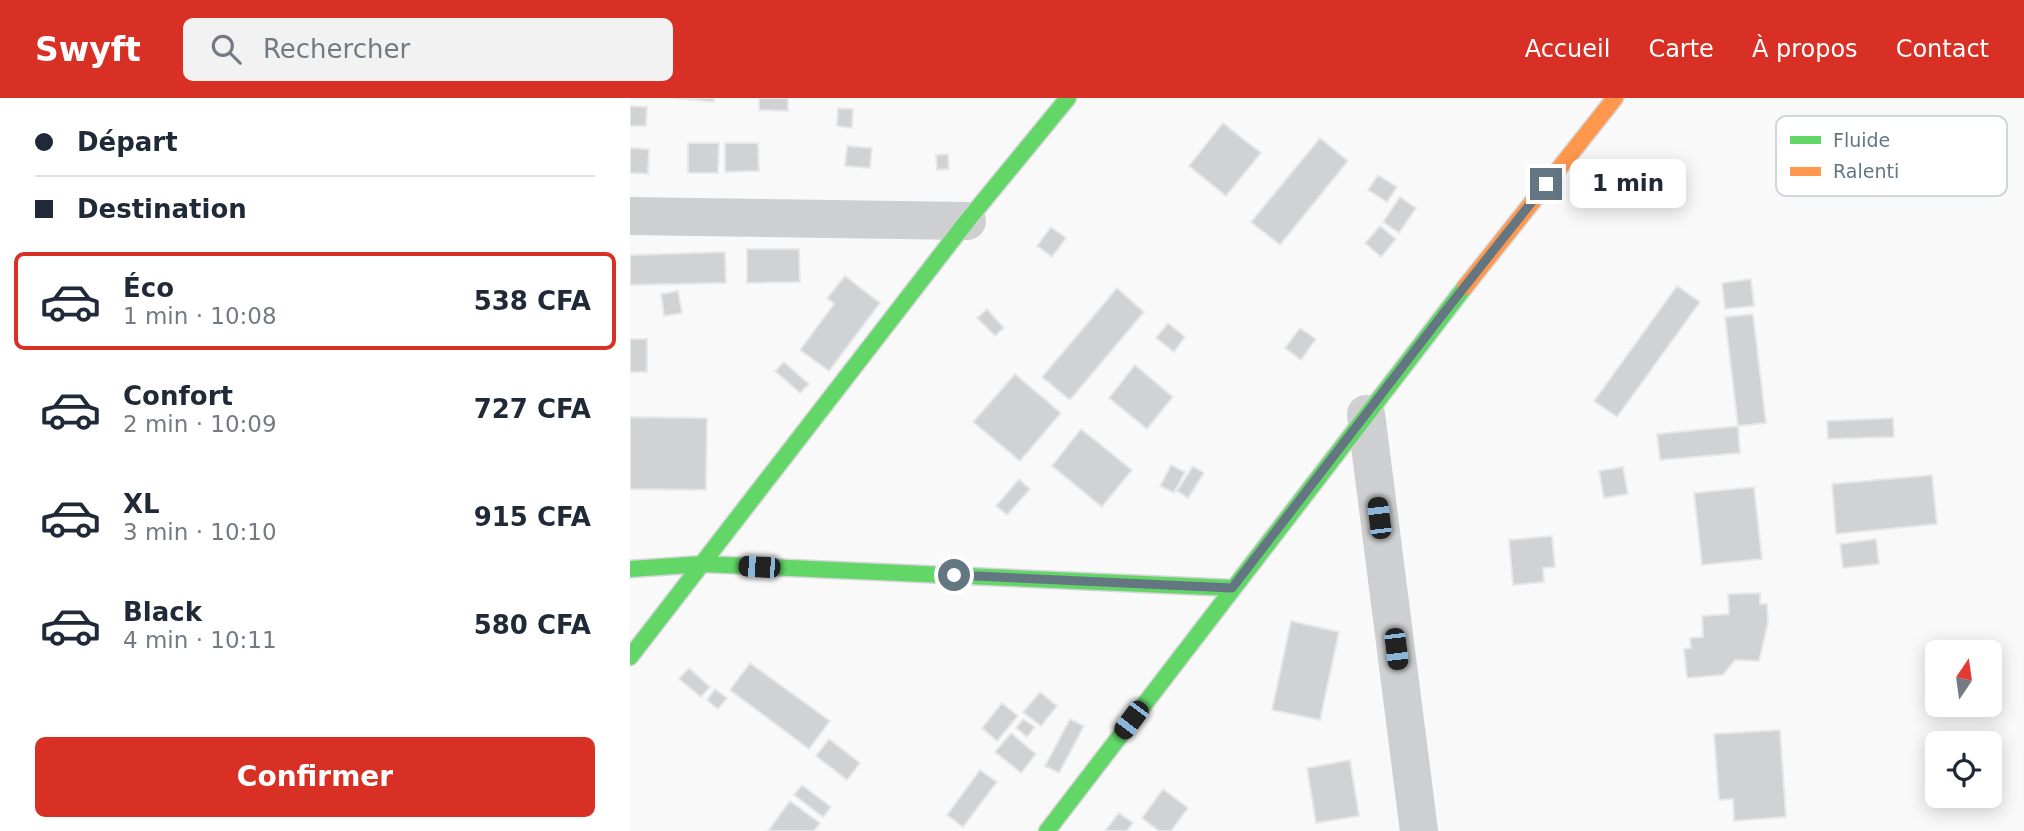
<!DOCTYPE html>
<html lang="fr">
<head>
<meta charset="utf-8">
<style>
	:root { --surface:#fff; --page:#f2f2f3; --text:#1f2937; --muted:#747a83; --line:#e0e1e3; --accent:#d93025 }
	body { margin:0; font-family:"DejaVu Sans",sans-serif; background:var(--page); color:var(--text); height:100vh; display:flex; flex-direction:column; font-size:26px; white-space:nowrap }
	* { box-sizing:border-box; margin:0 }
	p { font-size:23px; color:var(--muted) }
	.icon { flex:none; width:38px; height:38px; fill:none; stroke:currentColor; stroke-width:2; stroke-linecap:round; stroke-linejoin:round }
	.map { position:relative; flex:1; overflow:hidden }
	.side { display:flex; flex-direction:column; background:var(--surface); width:630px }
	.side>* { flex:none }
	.hud { display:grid; align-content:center; height:154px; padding:0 35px; background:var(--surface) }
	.needle { width:46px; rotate:13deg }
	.tools { position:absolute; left:1295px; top:542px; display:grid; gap:14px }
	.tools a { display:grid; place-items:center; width:77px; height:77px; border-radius:10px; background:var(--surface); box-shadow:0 4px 18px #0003; font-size:35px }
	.end { position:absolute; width:32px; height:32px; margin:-16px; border:9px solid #657683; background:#fff; box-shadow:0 0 0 4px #fff }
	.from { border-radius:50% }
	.bubble { position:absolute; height:49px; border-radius:10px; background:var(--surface); box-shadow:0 4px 18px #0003; font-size:23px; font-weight:700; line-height:49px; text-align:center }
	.car { position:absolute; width:21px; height:42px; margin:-21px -10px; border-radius:9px; box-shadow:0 0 5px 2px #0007; background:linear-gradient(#222 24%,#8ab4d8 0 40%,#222 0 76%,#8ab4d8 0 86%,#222 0) }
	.hud b { display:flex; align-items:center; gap:24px; height:66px; font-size:26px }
	.hud b+b { border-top:2px solid var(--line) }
	.hud i { width:18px; height:18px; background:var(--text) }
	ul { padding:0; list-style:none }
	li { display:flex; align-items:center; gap:21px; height:98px; margin:0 14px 10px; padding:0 21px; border:4px solid transparent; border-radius:10px }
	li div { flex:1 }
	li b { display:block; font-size:26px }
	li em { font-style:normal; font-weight:700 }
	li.current { border-color:var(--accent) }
	li>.icon { width:63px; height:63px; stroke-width:1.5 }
	.cta { display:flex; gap:14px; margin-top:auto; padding:14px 35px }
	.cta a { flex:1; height:80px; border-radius:10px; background:var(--accent); color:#fff; font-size:28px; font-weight:700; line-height:80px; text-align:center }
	header { display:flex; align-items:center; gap:42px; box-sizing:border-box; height:98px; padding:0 35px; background:var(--accent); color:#fff }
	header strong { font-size:33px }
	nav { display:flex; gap:38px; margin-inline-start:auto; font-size:24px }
	.search { width:490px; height:63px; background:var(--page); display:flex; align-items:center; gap:18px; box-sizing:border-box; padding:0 24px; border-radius:10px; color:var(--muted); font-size:26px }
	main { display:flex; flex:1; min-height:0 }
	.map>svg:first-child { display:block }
	.building { fill:#d0d2d3; stroke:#e8e8e8; stroke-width:2 }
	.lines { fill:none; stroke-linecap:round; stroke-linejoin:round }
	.fast-casing { stroke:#d5d6d7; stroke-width:19 }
	.slow-casing { stroke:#d5d6d7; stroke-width:19 }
	.street { stroke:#cecfd0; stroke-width:38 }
	.fast { stroke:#63d668; stroke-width:16 }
	.slow { stroke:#ff974d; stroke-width:16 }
	.route { stroke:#657683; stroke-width:9 }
	.key { fill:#fff; stroke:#d1d6da; stroke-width:2 }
	.key-label { font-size:19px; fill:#657683 }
</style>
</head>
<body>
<header>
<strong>Swyft</strong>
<div class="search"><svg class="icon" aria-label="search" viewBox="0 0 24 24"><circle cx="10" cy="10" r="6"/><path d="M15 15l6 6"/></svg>Rechercher</div>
<nav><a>Accueil</a><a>Carte</a><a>À propos</a><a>Contact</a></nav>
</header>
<main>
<section class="side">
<div class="hud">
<b><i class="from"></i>Départ</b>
<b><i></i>Destination</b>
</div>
<ul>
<li class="current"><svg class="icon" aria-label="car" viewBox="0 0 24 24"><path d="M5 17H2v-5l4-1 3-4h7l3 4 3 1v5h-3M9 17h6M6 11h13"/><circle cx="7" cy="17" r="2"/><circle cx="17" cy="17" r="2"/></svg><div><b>Éco</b><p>1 min · 10:08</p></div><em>538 CFA</em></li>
<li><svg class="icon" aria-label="car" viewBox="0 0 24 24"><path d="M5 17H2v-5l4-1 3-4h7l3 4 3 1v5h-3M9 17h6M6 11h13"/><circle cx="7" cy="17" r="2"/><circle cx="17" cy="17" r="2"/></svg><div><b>Confort</b><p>2 min · 10:09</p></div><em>727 CFA</em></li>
<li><svg class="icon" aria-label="car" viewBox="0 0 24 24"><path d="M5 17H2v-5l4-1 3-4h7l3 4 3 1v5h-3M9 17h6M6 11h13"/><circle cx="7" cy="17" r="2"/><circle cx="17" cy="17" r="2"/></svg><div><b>XL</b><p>3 min · 10:10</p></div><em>915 CFA</em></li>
<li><svg class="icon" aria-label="car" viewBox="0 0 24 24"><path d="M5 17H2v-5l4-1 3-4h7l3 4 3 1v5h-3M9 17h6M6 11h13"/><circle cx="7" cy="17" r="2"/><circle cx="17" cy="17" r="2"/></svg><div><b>Black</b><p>4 min · 10:11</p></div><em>580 CFA</em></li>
</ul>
<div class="cta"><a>Confirmer</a></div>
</section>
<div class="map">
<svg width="1394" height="733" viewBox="0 0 1394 733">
	<rect width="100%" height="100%" fill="#f9f9f9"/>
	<path class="building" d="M43 0H84V4Z
		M129 0H158V13L129 12Z
		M0 8 17 9 16 28H0Z
		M208 10 223 11 222 30 207 28Z
		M593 25 631 55 596 98 559 68Z
		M690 40 718 63 650 147 621 124Z
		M58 45H89L88 75H58Z
		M95 45H128L129 73 95 74Z
		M217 48 242 50 240 70 215 68Z
		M0 50 19 51 18 76 0 75Z
		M318 56 319 71 307 72 306 57Z
		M748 77 767 89 757 104 738 92Z
		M770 99 786 110 769 135 753 124Z
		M750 128 766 141 751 159 735 145Z
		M421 129 436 140 422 159 407 148Z
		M117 151H169L170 184 117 185Z
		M95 154 96 185 0 187V157Z
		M215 178 250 205 199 273 170 252 204 206 197 200Z
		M1121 181 1124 208 1095 211 1092 185Z
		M1047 188 1070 204 987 319 964 303Z
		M487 190 514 214 440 302 412 279Z
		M48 193 52 215 34 218 31 196Z
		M357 211 374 230 365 238 347 220Z
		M1123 216 1136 325 1108 328 1095 219Z
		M538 225 555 239 544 254 526 240Z
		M670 230 686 241 671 262 655 250Z
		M0 241H17V274H0Z
		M154 264 179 286 170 295 145 273Z
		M505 267 543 299 517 331 479 300Z
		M385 276 431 315 390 363 343 324Z
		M0 319 77 320 76 392 0 391Z
		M1263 320 1264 339 1198 341 1197 323Z
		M1108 328 1110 355 1030 362 1027 336Z
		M451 331 502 372 472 409 422 368Z
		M541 367 555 374 544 395 530 388Z
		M563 368 574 375 558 400 547 393Z
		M993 369 998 396 974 400 969 373Z
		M1302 377 1307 426 1206 436 1202 386Z
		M389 381 400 391 377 417 366 408Z
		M1124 389 1132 461 1072 467 1064 395Z
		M922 438 925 469 913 470 914 484 883 487 879 442Z
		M1246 441 1249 466 1213 470 1210 446Z
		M1130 495V506H1137L1138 525 1129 563 1105 562 1093 577 1057 580 1054 551 1061 550 1060 540 1073 539 1072 518 1099 516 1098 496Z
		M661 523 709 534 690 622 642 612Z
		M120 565 200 623 179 651 100 592Z
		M59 570 80 589 71 599 49 581Z
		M85 591 97 600 88 611 77 602Z
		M410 594 427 608 411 628 393 614Z
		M372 605 388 618 367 643 352 630Z
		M393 621 405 629 397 639 386 630Z
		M440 621 454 628 429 675 415 668Z
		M1150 632 1156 719 1104 723 1103 701 1089 702 1084 636Z
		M381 635 406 656 391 675 365 654Z
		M199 641 230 665 217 682 186 658Z
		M720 662 729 718 686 725 677 670Z
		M350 672 367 684 333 729 317 717Z
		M172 687 201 709 193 719 164 697Z
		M533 691 558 710 541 733H529L512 720Z
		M160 703 190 725 184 733H138Z
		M489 715 503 725 497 733H475Z"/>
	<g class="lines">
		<g class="fast-casing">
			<path id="fast" d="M0 471 73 466 602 490
				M0 559 337 123 438 0
				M417 733 835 189"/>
		</g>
		<g class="slow-casing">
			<path id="slow" d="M835 189 985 0"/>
		</g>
		<path class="street" d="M0 118 337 123
			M736 316 789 733"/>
		<use href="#fast" class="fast"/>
		<use href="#slow" class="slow"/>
	</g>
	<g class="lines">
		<path class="route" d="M324 477 602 490 813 216 916 86"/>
	</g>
	<rect x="1146" y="18" width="231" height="80" rx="10" class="key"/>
	<rect x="1160" y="38" width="31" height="8" fill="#63d668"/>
	<rect x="1160" y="69" width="31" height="9" fill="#ff974d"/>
	<g class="key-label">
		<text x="1203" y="49">Fluide</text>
		<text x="1203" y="80">Ralenti</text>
	</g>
</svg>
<div class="tools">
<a><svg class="needle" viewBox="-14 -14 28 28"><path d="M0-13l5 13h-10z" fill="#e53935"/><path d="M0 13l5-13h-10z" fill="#747a83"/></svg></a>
<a><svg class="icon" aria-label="locate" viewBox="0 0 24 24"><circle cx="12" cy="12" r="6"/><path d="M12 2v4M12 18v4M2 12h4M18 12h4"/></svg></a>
</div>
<i class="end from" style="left:324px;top:477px"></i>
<i class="end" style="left:916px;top:86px"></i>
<div class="bubble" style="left:940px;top:61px;width:116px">1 min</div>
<i class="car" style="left:749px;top:420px;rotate:353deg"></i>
<i class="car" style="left:129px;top:469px;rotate:273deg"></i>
<i class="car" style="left:766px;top:551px;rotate:173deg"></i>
<i class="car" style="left:501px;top:622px;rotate:217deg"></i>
</div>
</main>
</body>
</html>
